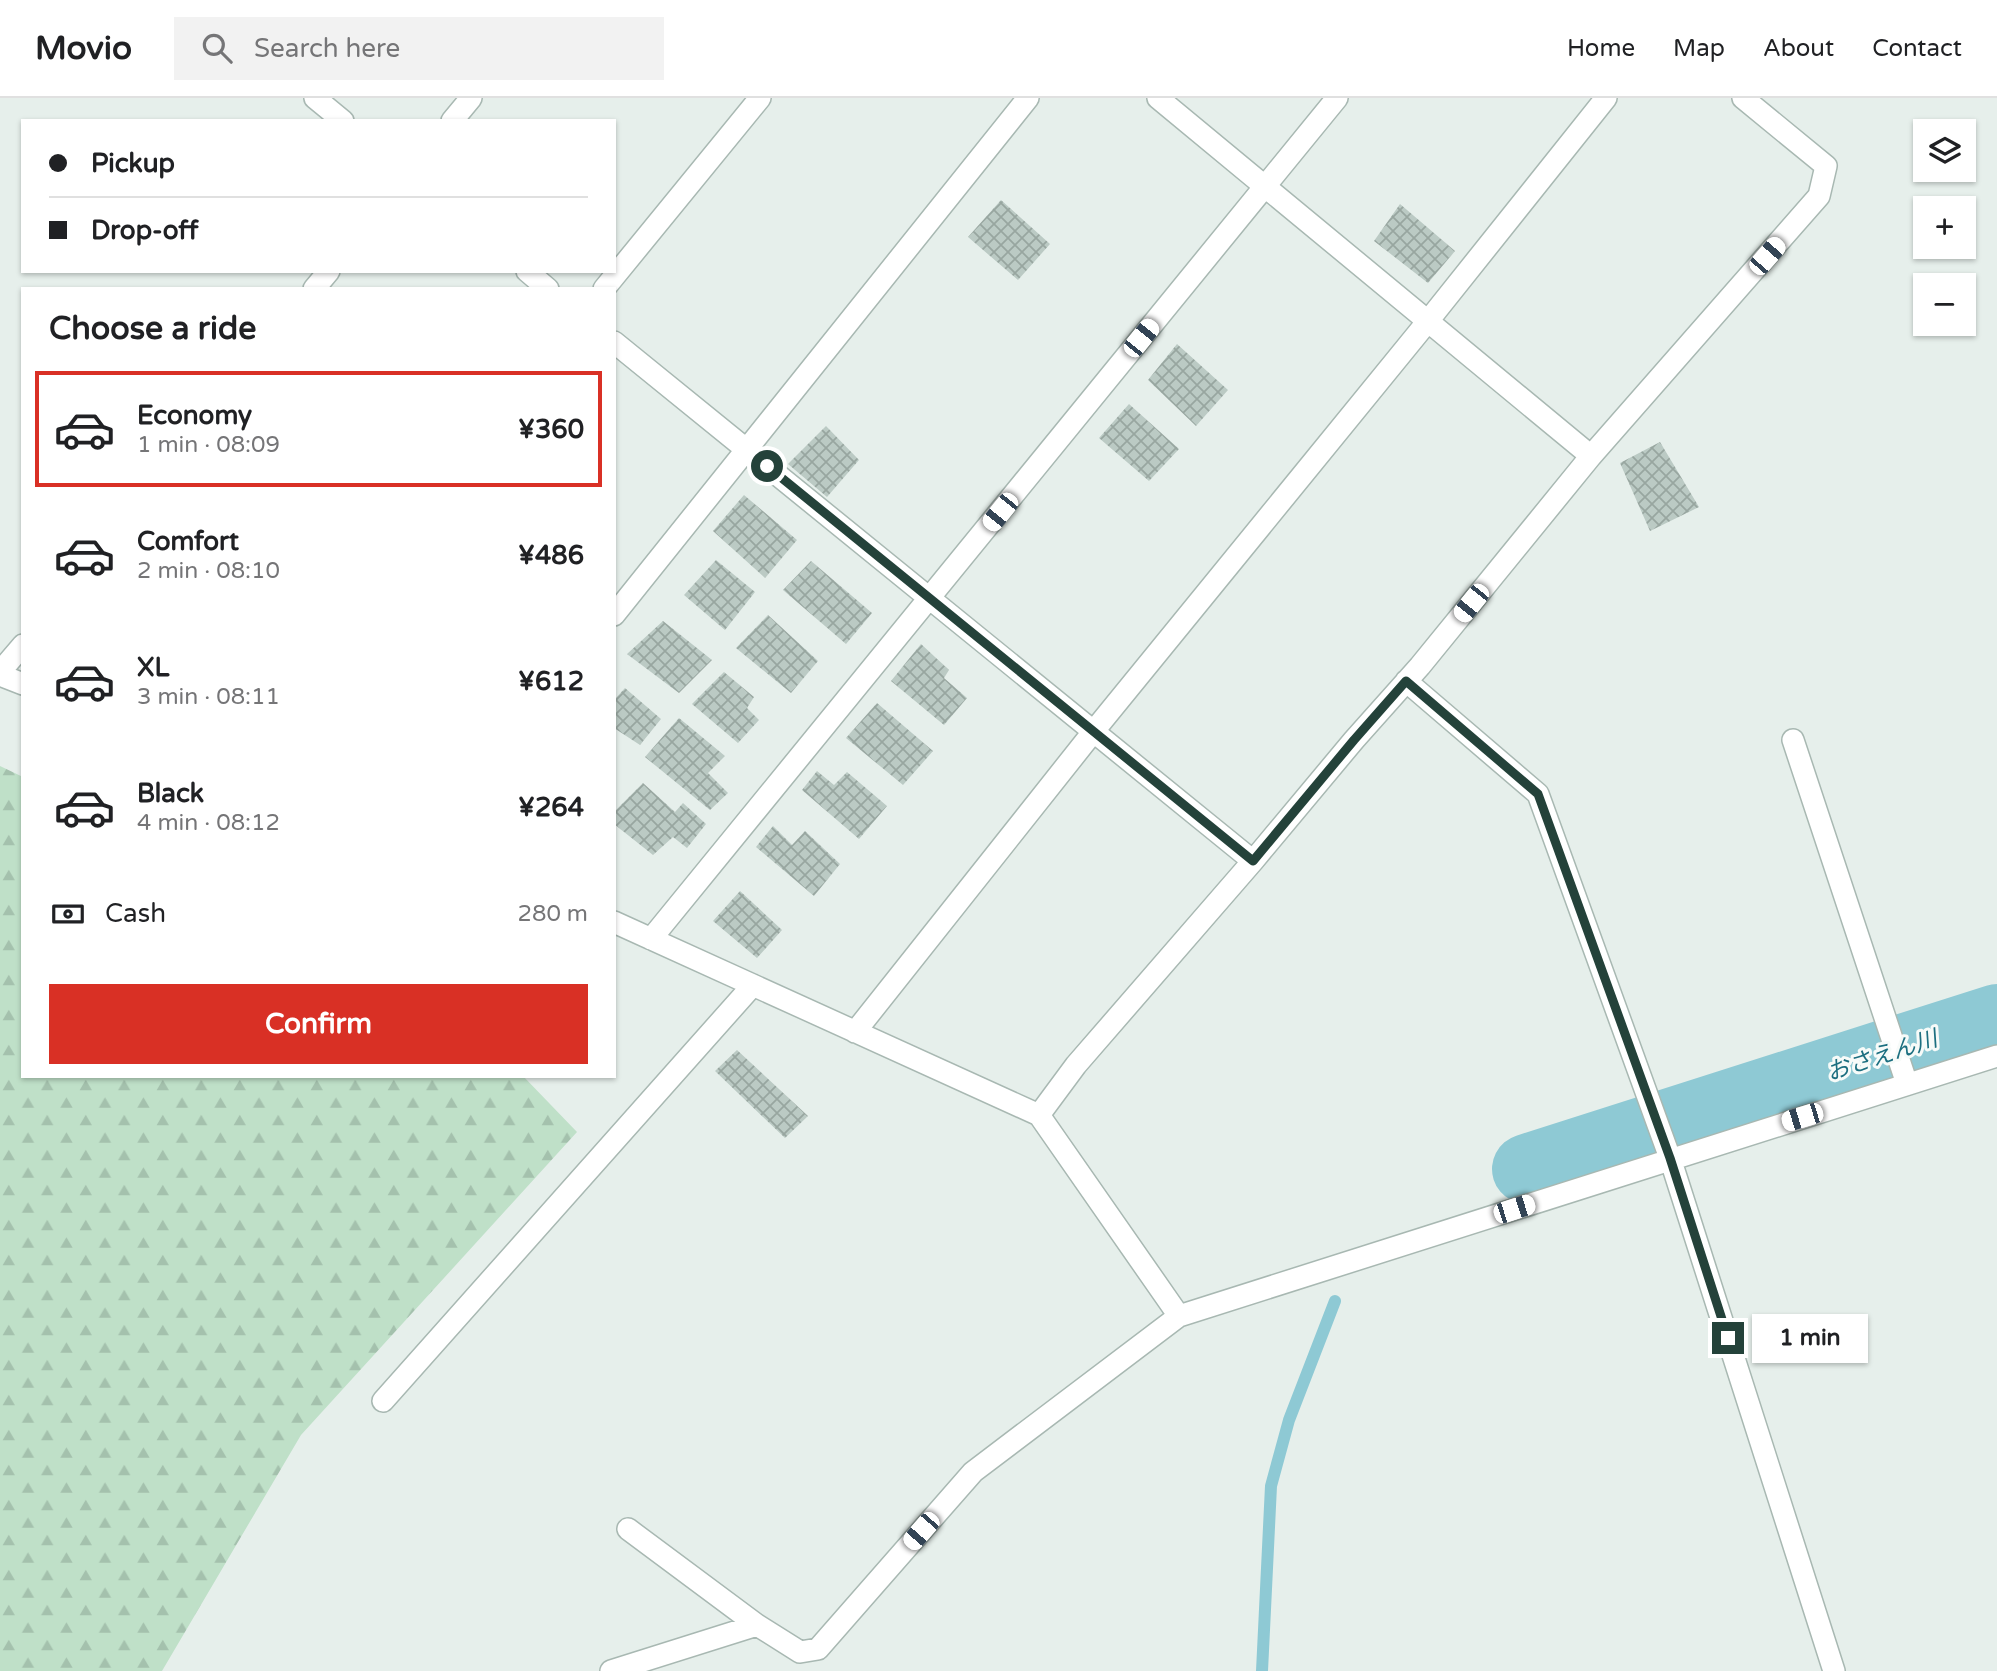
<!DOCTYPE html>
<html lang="en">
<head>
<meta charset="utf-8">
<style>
	:root { --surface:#fff; --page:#f2f2f2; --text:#202124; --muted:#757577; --line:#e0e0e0; --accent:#d93025 }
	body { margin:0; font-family:"Varela Round","Noto Sans JP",sans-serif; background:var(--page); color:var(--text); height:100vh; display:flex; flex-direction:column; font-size:26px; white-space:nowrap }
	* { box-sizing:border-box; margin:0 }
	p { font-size:23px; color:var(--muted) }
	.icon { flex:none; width:38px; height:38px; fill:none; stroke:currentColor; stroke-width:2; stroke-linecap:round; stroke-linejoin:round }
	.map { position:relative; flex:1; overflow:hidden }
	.panel { position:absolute; left:21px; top:189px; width:595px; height:791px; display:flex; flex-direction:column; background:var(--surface); border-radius:0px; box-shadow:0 2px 5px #0004 }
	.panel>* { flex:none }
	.top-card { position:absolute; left:21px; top:21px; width:595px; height:154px; border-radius:0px; box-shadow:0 2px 5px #0004; display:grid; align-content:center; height:154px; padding:0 28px; background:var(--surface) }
	.tools { position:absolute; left:1913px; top:21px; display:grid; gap:14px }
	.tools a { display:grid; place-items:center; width:63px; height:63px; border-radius:0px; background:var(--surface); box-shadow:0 2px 5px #0004; font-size:35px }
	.end { position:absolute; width:32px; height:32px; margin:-16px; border:9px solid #24423a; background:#fff; box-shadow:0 0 0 4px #fff }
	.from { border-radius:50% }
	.bubble { position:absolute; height:49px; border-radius:0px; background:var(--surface); box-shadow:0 2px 5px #0004; font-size:23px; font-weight:700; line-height:49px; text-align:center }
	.car { position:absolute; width:21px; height:42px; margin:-21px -10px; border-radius:9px; box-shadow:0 0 5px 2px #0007; background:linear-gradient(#fff 24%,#345 0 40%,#fff 0 76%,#345 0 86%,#fff 0) }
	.top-card b { display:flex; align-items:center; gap:24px; height:66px; font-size:26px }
	.top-card b+b { border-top:2px solid var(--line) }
	.top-card i { width:18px; height:18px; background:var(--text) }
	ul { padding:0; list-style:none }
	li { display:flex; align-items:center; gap:21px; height:116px; margin:0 14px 10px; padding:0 14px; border:4px solid transparent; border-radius:0px }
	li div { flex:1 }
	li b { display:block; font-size:26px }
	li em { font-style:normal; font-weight:700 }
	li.on { border-color:var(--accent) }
	li>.icon { width:63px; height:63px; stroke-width:1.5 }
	h2 { padding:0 28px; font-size:32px; line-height:84px }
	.pay { display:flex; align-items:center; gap:18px; height:77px; padding:0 28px; font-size:26px }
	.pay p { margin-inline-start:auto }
	.button { display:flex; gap:14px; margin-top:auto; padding:14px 28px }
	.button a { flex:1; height:80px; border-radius:0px; background:var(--accent); color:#fff; font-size:28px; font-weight:700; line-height:80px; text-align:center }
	header { display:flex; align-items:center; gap:42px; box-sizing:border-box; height:98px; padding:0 35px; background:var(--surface); border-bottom:2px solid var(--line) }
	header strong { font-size:33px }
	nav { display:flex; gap:38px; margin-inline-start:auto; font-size:24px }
	.search { width:490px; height:63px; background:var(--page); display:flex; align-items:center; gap:18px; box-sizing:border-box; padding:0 24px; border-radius:0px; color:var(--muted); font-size:26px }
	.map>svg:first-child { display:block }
	.forest { fill:url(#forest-firs) }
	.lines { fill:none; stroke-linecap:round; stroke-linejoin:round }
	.stream { stroke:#8ec9d4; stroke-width:12 }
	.river { stroke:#8ec9d4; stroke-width:70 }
	.building { fill:url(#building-cross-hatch) }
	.minor-casing { stroke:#a8b8b2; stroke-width:24 }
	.minor { stroke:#fff; stroke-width:21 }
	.route { stroke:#24423a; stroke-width:9 }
	.labels { text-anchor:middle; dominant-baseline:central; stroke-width:6; stroke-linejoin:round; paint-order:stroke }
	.water-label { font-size:23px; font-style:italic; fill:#1c6f80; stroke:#f7fbf9 }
</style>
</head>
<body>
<header>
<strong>Movio</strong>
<div class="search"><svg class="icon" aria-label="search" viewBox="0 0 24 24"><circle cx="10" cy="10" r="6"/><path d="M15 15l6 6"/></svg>Search here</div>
<nav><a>Home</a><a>Map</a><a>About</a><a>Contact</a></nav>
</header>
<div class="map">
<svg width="1997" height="1573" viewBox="0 0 1997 1573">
	<defs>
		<pattern id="forest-firs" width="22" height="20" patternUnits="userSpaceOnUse" patternTransform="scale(1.75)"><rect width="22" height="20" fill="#bfe0c8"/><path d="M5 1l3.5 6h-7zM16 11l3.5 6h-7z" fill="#a4c1ad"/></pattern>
		<pattern id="building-cross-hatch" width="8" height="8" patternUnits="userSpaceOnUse" patternTransform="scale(1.75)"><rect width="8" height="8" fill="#bbcac4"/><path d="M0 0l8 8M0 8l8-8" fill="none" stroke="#98a6a0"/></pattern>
	</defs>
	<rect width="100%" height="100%" fill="#e6efeb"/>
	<path class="forest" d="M0 668 23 679V978H523L577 1034 301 1337 162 1573H0Z"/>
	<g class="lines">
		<path class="stream" d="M1262 1573 1271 1388 1289 1322 1335 1203"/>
		<path class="river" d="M1527 1071 1997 921"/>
	</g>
	<path class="building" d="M1001 102 1050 146 1018 182 968 139Z
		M1400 106 1455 153 1428 185 1374 143Z
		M1177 246 1228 292 1196 328 1148 282Z
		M1129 306 1179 351 1149 383 1099 340Z
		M826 328 859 362 827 399 788 366Z
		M1660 344 1699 409 1650 433 1620 365Z
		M744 397 797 442 765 480 713 433Z
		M716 462 755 494 725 532 684 497Z
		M811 463 872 515 846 546 783 492Z
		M768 517 818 563 791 595 736 550Z
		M663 523 712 562 679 595 627 556Z
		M921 546 949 572 944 580 967 600 944 627 891 583Z
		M724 574 754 599 747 610 759 622 738 645 692 606Z
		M625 590 661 621 640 647 614 630V602Z
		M877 605 933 653 903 687 846 640Z
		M679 620 725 658 708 675 728 695 710 712 645 659Z
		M817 673 834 687 847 674 887 708 859 741 802 692Z
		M643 685 675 714 683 705 706 726 687 750 673 739 653 757 614 726V714Z
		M773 728 792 747 805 733 840 766 814 798 756 749Z
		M740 793 782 832 757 860 713 823Z
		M737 952 808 1018 785 1040 715 973Z"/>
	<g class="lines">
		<g class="minor-casing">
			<path id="minor" d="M315 0 343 23
				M1158 0 1591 358
				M452 23 471 0
				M527 173 548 191
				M314 191 329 173
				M604 191 760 0
				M614 244 1253 763
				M614 517 1028 0
				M0 574 23 547
				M0 577 23 586
				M1406 583 1538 696 1670 1060 1834 1573
				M1793 642 1907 986
				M614 824 1039 1017 1179 1218 1997 958
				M651 841 1337 0
				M855 934 1093 634 1428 223 1606 0
				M1039 1017 1076 967 1253 763 1354 642 1420 568 1591 358 1819 98 1826 68 1743 0
				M383 1303 753 887
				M628 1431 757 1527
				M611 1573 757 1527 800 1554 818 1551 973 1374 1179 1218"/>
		</g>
		<use href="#minor" class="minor"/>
	</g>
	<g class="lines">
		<path class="route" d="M767 368 1253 763 1354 642 1406 583 1538 696 1670 1060 1728 1240"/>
	</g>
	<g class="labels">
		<g class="water-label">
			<text transform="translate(1882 958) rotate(-18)">おさえん川</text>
		</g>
	</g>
</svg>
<div class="tools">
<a><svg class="icon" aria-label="layers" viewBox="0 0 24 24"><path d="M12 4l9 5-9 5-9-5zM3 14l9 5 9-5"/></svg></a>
<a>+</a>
<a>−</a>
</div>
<i class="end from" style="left:767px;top:368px"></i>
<i class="end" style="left:1728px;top:1240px"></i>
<div class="bubble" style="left:1752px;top:1216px;width:116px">1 min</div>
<i class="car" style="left:1767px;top:158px;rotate:41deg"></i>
<i class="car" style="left:1141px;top:240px;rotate:39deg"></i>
<i class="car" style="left:1000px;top:414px;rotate:219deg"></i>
<i class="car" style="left:1471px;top:505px;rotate:219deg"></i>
<i class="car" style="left:1802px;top:1019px;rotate:253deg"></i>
<i class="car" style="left:1514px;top:1111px;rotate:72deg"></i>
<i class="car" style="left:921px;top:1433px;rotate:221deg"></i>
<div class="top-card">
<b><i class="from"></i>Pickup</b>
<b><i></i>Drop-off</b>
</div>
<section class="panel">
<h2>Choose a ride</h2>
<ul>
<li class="on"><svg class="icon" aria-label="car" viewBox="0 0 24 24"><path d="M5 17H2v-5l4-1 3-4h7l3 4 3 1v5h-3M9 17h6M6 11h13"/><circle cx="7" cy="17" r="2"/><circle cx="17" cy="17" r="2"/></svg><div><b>Economy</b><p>1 min · 08:09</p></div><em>¥360</em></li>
<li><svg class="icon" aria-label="car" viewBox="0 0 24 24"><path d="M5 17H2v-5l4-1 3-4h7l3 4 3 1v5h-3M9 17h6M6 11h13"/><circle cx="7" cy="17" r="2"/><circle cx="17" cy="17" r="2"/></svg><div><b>Comfort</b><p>2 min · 08:10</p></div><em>¥486</em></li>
<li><svg class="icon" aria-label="car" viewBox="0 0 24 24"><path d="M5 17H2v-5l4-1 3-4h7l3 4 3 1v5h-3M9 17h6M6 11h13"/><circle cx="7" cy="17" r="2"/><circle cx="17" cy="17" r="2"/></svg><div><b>XL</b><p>3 min · 08:11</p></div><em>¥612</em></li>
<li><svg class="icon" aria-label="car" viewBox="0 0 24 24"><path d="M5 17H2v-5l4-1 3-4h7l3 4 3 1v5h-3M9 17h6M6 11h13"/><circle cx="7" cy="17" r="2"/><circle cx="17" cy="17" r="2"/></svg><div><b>Black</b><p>4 min · 08:12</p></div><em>¥264</em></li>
</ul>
<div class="pay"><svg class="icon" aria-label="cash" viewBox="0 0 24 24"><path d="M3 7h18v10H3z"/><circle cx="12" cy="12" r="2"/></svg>Cash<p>280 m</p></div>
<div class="button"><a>Confirm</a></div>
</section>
</div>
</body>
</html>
